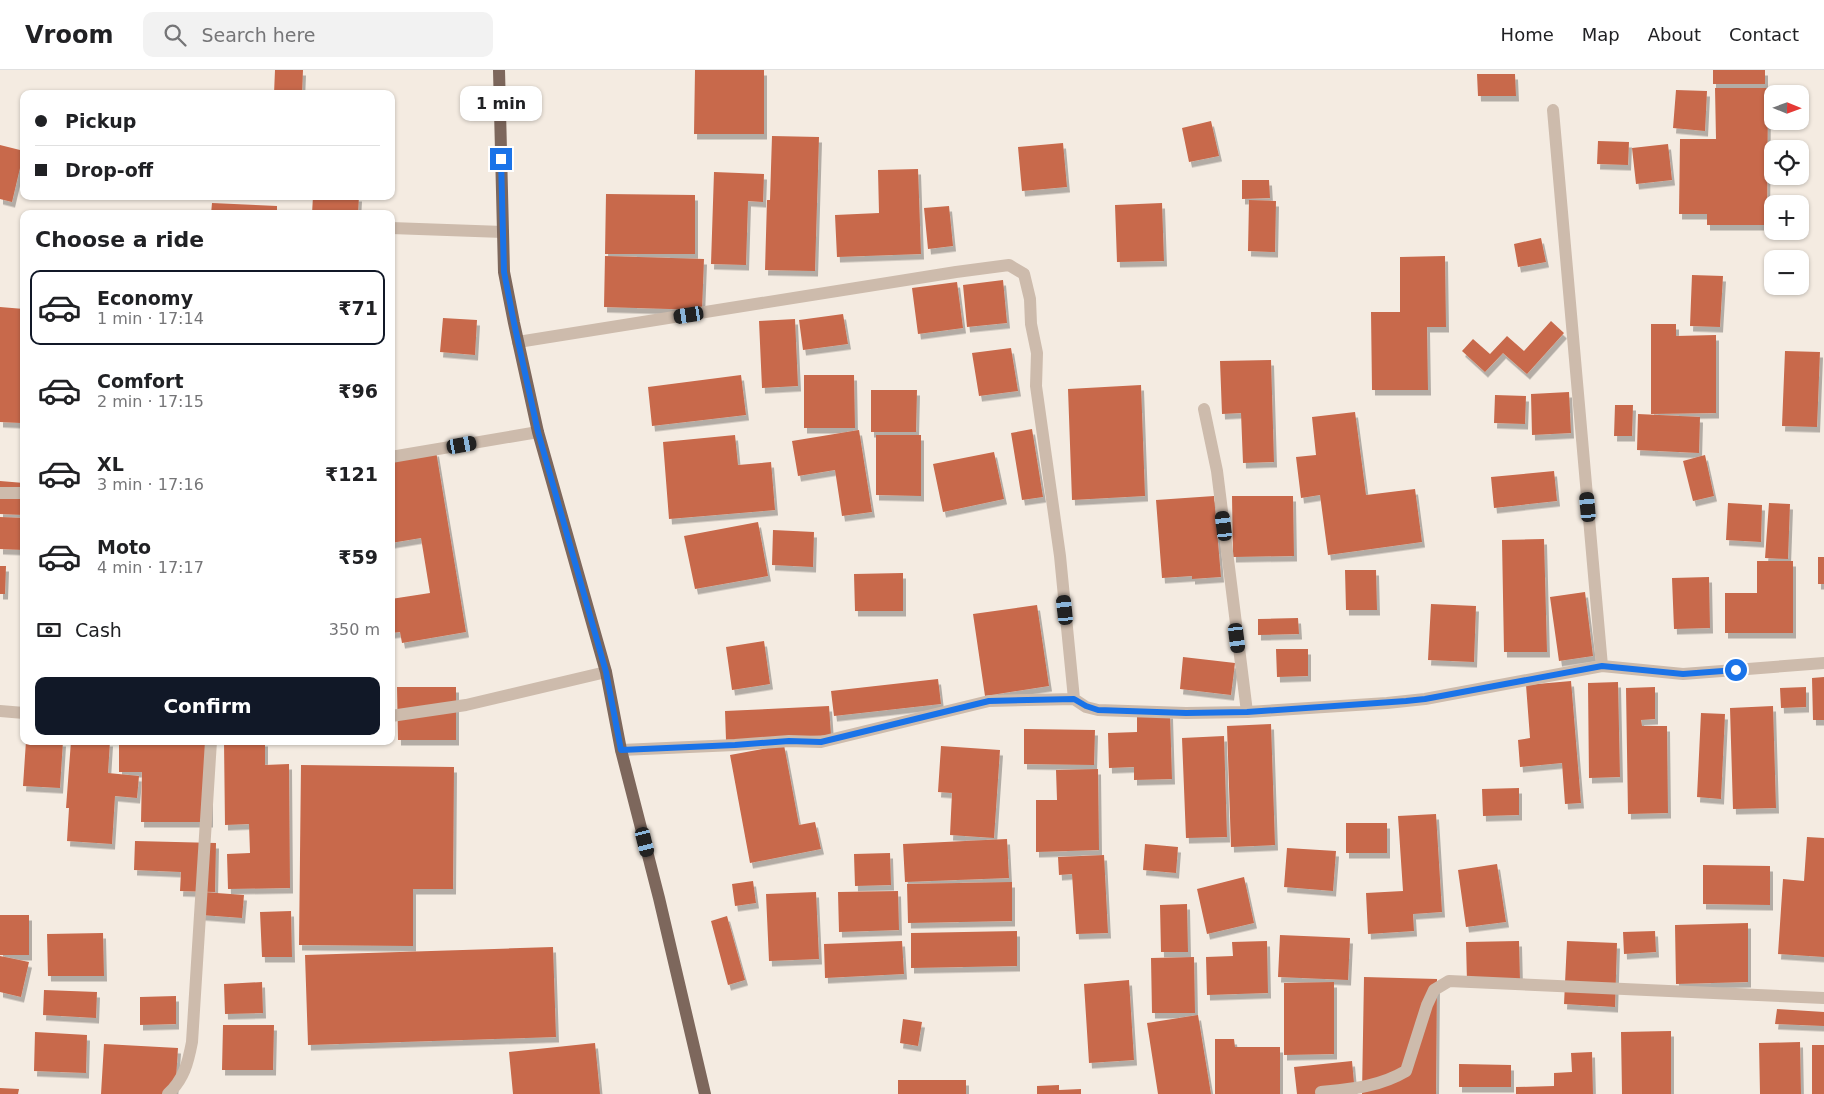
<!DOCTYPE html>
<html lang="en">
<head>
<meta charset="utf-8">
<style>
	:root { --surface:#fff; --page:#f2f2f2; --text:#202124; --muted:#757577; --line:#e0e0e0; --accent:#111827 }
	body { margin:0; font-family:"DejaVu Sans",sans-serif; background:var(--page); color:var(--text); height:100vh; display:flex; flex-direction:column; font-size:19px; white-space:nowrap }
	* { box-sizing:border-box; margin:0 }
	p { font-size:16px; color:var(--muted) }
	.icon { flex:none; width:28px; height:28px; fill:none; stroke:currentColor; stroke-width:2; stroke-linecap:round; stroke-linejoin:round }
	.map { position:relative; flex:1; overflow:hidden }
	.side { position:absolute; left:20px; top:140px; width:375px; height:535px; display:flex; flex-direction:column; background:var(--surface); border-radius:10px; box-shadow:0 1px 4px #0004 }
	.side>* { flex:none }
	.hud { position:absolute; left:20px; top:20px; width:375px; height:110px; border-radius:10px; box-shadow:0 1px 4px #0004; display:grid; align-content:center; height:110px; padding:0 15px; background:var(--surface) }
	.needle { width:32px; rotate:91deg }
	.controls { position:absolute; left:1764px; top:15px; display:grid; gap:10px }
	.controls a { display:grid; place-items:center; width:45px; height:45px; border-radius:10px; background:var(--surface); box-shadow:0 1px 4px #0004; font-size:25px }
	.end { position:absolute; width:22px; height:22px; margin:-11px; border:6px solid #1a73e8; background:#fff; box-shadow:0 0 0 2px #fff }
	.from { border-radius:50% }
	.bubble { position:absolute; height:35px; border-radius:10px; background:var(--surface); box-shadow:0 1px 4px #0004; font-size:16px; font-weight:700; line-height:35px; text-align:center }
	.car { position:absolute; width:15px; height:30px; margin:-15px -8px; border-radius:6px; box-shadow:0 0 4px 1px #0007; background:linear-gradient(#222 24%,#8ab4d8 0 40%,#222 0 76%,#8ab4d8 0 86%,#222 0) }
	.hud b { display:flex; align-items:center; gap:18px; height:48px; font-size:19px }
	.hud b+b { border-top:1px solid var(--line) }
	.hud i { width:12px; height:12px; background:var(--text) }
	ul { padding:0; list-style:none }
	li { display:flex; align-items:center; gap:15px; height:75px; margin:0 10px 8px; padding:0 5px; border:2px solid transparent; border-radius:10px }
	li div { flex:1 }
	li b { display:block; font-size:19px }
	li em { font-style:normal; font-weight:700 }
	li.selected { border-color:var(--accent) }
	li>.icon { width:45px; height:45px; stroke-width:1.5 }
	h2 { padding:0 15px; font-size:22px; line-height:60px }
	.pay { display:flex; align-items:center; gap:12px; height:55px; padding:0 15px; font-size:19px }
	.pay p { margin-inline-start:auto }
	.primary-button { display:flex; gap:10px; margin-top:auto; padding:10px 15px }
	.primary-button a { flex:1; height:58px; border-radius:10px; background:var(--accent); color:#fff; font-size:20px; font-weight:700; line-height:58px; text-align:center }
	header { display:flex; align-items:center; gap:30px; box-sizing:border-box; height:70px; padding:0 25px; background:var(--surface); border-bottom:1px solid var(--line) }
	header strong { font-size:24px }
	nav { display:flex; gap:28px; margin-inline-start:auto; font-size:18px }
	.search { width:350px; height:45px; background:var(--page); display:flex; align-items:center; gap:12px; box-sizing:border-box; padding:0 18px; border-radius:10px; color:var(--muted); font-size:19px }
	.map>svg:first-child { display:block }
	.building { fill:#c8694b; filter:url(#shadow) }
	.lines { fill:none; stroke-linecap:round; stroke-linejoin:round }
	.lane { stroke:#cdbbac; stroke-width:12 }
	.street { stroke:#cdbbac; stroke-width:12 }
	.primary { stroke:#7d675c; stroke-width:12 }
	.route { stroke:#1a73e8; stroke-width:6 }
</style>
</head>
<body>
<header>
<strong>Vroom</strong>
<div class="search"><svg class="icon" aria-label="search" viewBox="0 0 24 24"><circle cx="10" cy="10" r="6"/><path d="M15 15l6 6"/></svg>Search here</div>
<nav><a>Home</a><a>Map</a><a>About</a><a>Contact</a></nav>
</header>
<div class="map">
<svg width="1824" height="1024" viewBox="0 0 1824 1024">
	<defs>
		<filter id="shadow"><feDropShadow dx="3" dy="5.5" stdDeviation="0" flood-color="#0004"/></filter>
	</defs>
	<rect width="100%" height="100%" fill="#f4ebe1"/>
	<path class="building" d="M275 0H303L302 24H274Z
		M695 0H764V64H694Z
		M1713 0H1765V14H1713Z
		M1477 4H1515L1516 26H1478Z
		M1715 18H1768L1767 155H1707V144H1679L1680 69H1716Z
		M1676 20 1707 21 1705 61 1673 58Z
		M1211 51 1219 86 1189 92 1182 58Z
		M772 66 819 67 815 201 765 200 767 130H770Z
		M1598 71 1629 72 1628 95 1597 94Z
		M1063 73 1067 117 1022 121 1018 77Z
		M1668 74 1672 110 1636 114 1632 78Z
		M0 75 24 81 12 132 0 129Z
		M918 99 921 184 837 187 835 145 879 143 878 100Z
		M714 102 764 104 763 132 748 131 746 195 711 194Z
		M1242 110H1269L1270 128 1242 129Z
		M606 124 695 125V184H605Z
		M313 126H359L358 144H312Z
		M1249 130 1276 131 1275 182 1248 181Z
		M212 133 277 136V144H211Z
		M1162 133 1164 191 1117 192 1115 135Z
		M949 136 953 176 928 179 924 138Z
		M26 142H58V144H26Z
		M1541 168 1546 192 1518 197 1514 174Z
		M605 186 704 189 702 240 604 237Z
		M1445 186 1446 257H1427L1428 320H1372L1371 242H1400V187Z
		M1692 205 1723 206 1720 257 1690 256Z
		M1003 210 1007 253 967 257 963 215Z
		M957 212 963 258 918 264 912 218Z
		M0 237 24 239V309L21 353 0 352Z
		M843 244 848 274 803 280 799 250Z
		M443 248 477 250 475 285 440 282Z
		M795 249 798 316 762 318 759 251Z
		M1551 251 1564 263 1527 304 1503 283 1485 302 1462 281 1473 269 1490 284 1507 266 1524 281Z
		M1651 254H1676V266L1716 265V343L1651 344Z
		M1011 278 1018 321 979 326 972 283Z
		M1785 281 1820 282 1817 357 1782 356Z
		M1271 290 1274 392 1243 393 1241 343 1222 344 1220 291Z
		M741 305 746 345 652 356 648 317Z
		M804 305H854L855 358H804Z
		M1141 315 1145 426 1072 430 1068 319Z
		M871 320H917L916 362H871Z
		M1569 322 1571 363 1532 365 1531 324Z
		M1495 325 1526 326 1525 354 1494 353Z
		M1615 335H1633L1632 366H1614Z
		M1355 342 1366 425 1415 419 1422 472 1328 485 1320 425 1301 428 1296 387 1316 385 1312 347Z
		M1638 344 1700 347 1699 383 1637 380Z
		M1032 359 1043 427 1022 430 1011 363Z
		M859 360 872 442 842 446 835 400 798 406 792 371Z
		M735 365 738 395 771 392 775 440 669 449 663 372Z
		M876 365H921V426L876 425Z
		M436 381 466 562 402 573 400 562 391 563V529L430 523 421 468 391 473V388Z
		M994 382 1004 429 943 442 933 394Z
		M1705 385 1714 426 1693 431 1683 391Z
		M1554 401 1557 431 1494 438 1491 407Z
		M0 411 24 413V445L0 444Z
		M1214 426 1221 507 1192 509V506L1162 508 1156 430Z
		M1232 426H1293L1294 486 1233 487Z
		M1728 433 1762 435 1761 472 1726 470Z
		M1769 433 1790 434 1788 489 1765 488Z
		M0 447 24 448V480L0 479Z
		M758 452 768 506 695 519 684 466Z
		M773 460 814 462 813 497 772 495Z
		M1544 469 1547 582H1504L1502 470Z
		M1818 487H1824V514H1818Z
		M1757 491H1793V563H1725V523H1757Z
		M0 496H6L5 524H0Z
		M1345 500H1376L1377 540H1346Z
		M903 503V541H855L854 504Z
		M1709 507 1710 558 1674 559 1672 508Z
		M1585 522 1593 586 1559 591 1550 527Z
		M1431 534 1476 536 1474 592 1428 590Z
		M1037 535 1049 616 985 626 973 544Z
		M1298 548 1299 564 1258 565V549Z
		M764 571 770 614 732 620 726 577Z
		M1276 579H1308V606L1277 607Z
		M1183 587 1235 593 1231 625 1180 619Z
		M1824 607V650H1813L1812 608Z
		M938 609 941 634 834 646 831 621Z
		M1571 611 1581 733 1565 734 1562 693 1520 697 1518 670 1530 668 1526 615Z
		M1618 612 1620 707 1589 708 1588 613Z
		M397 617H456V670H398Z
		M1655 617V649L1641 650 1642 656H1667L1668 743 1628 744 1626 618Z
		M1806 617V637L1781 638 1780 618Z
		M829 636 831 665 726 670 725 641Z
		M1773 636 1776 738 1733 739 1730 638Z
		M1170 643 1172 709 1134 710V697L1109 698 1108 663 1137 662V644Z
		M1701 643 1725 644 1721 729 1697 727Z
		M1271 654 1275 775 1231 777 1227 656Z
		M1024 659 1095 660 1094 695 1024 694Z
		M1224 666 1227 767 1186 768 1182 668Z
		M26 671H63L60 718 23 716Z
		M71 671H110L108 703 139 706 137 728 115 726 112 774 67 771 69 738H66Z
		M119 671H210V752H141L142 702H119Z
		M224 671H265V695L289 694 290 818 228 819 227 784 250 783 249 754 225 755Z
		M784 675 799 755 815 752 821 779 750 793 730 685Z
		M941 676 1000 680 994 768 950 765 952 723 938 722Z
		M301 695 454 697 453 819H413V876L299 875Z
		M1098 699 1099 780 1036 782V730H1057L1056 700Z
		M1519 718V745L1483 746 1482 719Z
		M1436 744 1442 842 1413 844 1414 861 1368 864 1366 823 1403 821 1398 746Z
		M1346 753H1387V783H1346Z
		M1807 767 1824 768V887L1778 884 1783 809 1804 811Z
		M1007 769 1009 808 905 812 903 774Z
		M135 771 216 773 215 822 180 821 181 802 134 800Z
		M1145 774 1178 777 1176 803 1143 800Z
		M1287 778 1336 781 1333 821 1284 817Z
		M890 783 891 815 855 816 854 784Z
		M1104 785 1108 863 1076 864 1072 804 1059 805 1058 787Z
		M1497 794 1506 852 1466 857 1458 800Z
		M1703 795 1770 796V835L1703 834Z
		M1244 807 1254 853 1207 864 1197 819Z
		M753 811 756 833 735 836 732 814Z
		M1012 812V851L908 853 907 814Z
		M898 821 899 860 839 862 838 822Z
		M203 822 244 825 242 848 201 845Z
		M816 822 819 889 769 891 766 824Z
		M1187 834 1188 882H1161L1160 835Z
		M291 841 292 887H262L260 842Z
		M0 845H29V885H0Z
		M727 846 745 910 728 915 711 851Z
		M1748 853V912L1676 914 1675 855Z
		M1017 861V896L911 898V863Z
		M1655 861 1656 882 1624 884 1623 862Z
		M103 863 104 906H48L47 864Z
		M1280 865 1350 868 1348 910 1278 907Z
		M902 871 904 904 825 908 824 874Z
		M1267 871 1268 923 1207 925 1206 887 1233 886 1232 872Z
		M1519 871 1520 911 1467 912 1466 872Z
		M1567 871 1617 873 1615 937 1564 934Z
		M553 877 556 967 308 975 305 885Z
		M0 886 29 892 21 927 0 922Z
		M1194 887 1195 943H1152L1151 888Z
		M1364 907 1437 909 1436 1024H1362Z
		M1129 910 1134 990 1089 993 1084 914Z
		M262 912 263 943 225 944 224 914Z
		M1334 912V984L1284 985V913Z
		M44 920 97 922 96 948 43 945Z
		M176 926V954L140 955V927Z
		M1777 939 1824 942V956L1775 954Z
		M1198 945 1211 1024H1158L1147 953Z
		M903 949 922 952 918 976 900 973Z
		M223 955H274L273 1000H222Z
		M1671 961V1024H1622L1621 962Z
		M35 962 87 965 86 1003 34 1001Z
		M1215 969H1234L1235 977H1280V1024H1215Z
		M1800 972 1801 1024H1760L1759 973Z
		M595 973 600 1024H513L509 982Z
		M104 974 178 978 175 1024H101Z
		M1812 975H1824V1024H1812Z
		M1592 982 1593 1024H1516V1017L1554 1016V1003L1572 1002 1571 983Z
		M1352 991 1355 1024H1297L1294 997Z
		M1459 994 1511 995V1017H1459Z
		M898 1010H966V1024H898Z
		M1059 1015V1020L1081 1019V1024H1037V1016Z
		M0 1018 19 1019 18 1024H0Z"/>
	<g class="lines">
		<path class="lane" d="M1204 339 1217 401 1247 642"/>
		<path class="street" d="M1553 40 1602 596
			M391 158 503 162
			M518 272 956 202 1009 195 1024 204 1030 229 1031 254 1037 283 1036 316 1060 486 1074 629
			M391 387 538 362
			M0 423H24
			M0 641 24 643
			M391 646 466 635 606 602
			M621 680 735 675 789 671 821 672 989 631 1074 629 1086 637 1098 640 1186 643 1247 642 1387 633 1425 629 1602 596 1683 604 1824 593
			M1321 1022C1351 1019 1379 1017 1406 1001L1427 935 1434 920 1449 911 1824 928
			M168 1024C184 1009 188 993 192 972L211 671"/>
		<path class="primary" d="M499 0 504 202 514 253 538 362 606 602 621 680 659 828 705 1024"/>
	</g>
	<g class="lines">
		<path class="route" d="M501 89 504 202 514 253 538 362 606 602 621 680 735 675 789 671 821 672 989 631 1074 629 1086 636 1098 640 1186 643 1247 642 1406 631 1425 629 1602 596 1683 604 1736 600"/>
	</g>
</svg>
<div class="controls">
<a><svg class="needle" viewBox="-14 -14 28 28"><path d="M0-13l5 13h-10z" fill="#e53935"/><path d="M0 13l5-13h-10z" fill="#757577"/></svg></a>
<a><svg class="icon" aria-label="locate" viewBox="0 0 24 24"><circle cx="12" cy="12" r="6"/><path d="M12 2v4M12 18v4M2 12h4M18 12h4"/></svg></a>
<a>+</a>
<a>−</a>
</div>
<i class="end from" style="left:1736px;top:600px"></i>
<i class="end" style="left:501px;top:89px"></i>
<div class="bubble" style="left:460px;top:16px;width:82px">1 min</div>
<i class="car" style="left:689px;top:245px;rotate:261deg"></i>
<i class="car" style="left:462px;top:375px;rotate:80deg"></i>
<i class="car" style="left:1588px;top:437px;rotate:355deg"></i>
<i class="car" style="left:1224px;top:456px;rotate:353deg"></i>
<i class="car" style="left:1065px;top:540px;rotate:354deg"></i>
<i class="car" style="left:1237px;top:568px;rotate:173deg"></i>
<i class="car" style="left:645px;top:772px;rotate:166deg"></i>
<div class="hud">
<b><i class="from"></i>Pickup</b>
<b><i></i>Drop-off</b>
</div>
<section class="side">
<h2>Choose a ride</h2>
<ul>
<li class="selected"><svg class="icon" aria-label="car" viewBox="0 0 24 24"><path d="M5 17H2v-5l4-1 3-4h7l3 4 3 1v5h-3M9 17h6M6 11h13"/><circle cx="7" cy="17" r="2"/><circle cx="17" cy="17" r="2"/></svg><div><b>Economy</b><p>1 min · 17:14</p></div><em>₹71</em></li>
<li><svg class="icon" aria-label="car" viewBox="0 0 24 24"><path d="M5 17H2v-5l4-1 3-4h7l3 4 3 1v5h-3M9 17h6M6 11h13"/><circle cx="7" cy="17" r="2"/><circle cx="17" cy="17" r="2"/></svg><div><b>Comfort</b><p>2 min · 17:15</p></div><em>₹96</em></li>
<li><svg class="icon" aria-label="car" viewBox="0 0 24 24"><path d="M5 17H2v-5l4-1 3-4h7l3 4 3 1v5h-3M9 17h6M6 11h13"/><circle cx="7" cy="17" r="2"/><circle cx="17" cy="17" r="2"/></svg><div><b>XL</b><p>3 min · 17:16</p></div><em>₹121</em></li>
<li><svg class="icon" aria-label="car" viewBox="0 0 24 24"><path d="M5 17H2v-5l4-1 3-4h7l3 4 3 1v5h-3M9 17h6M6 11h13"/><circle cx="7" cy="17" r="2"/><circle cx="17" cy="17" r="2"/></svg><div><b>Moto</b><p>4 min · 17:17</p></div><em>₹59</em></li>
</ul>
<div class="pay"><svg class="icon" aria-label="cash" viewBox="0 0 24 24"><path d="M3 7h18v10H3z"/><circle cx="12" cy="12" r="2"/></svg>Cash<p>350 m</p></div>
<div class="primary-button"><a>Confirm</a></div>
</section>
</div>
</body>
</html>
